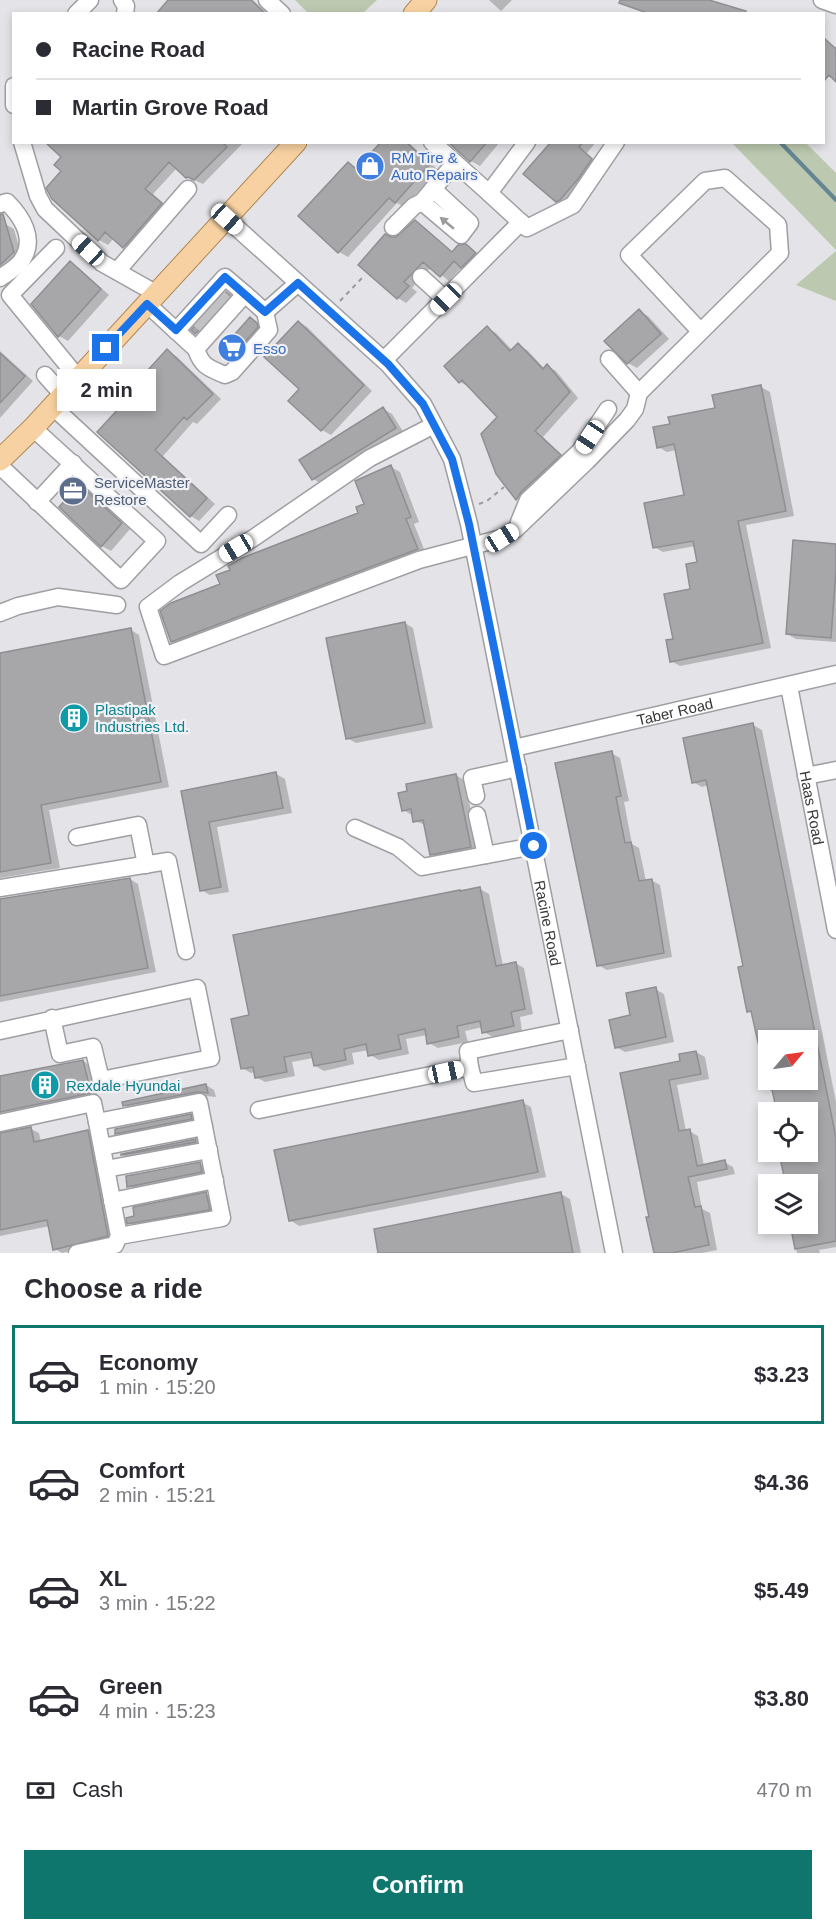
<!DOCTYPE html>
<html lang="en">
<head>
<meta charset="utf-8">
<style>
	:root { --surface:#fff; --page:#f7f7f7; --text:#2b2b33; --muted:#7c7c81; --line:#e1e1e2; --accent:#0f766e }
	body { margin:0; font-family:Helvetica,sans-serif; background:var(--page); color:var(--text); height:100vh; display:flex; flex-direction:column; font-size:22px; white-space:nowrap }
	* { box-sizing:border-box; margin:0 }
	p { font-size:20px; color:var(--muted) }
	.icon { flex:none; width:33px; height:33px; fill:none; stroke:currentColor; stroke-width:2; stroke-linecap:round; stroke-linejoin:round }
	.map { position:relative; height:1253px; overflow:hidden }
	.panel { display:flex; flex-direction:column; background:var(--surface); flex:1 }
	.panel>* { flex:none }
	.banner { position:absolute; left:12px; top:12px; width:813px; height:132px; border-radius:0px; box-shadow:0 3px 9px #0003; display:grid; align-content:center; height:132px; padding:0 24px; background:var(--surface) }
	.needle { width:39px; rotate:61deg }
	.controls { position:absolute; left:758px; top:1030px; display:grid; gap:12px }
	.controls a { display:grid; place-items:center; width:60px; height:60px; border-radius:0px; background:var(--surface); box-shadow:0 3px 9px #0003; font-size:30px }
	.end { position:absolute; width:27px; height:27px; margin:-14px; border:8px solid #1a73e8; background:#fff; box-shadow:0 0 0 3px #fff }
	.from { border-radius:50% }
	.bubble { position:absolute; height:42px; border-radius:0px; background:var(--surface); box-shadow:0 3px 9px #0003; font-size:20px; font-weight:800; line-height:42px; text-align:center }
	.car { position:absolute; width:18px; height:36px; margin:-18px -9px; border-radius:8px; box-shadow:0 0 4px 2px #0007; background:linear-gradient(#fff 24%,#345 0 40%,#fff 0 76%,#345 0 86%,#fff 0) }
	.banner b { display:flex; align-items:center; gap:21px; height:57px; font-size:22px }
	.banner b+b { border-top:2px solid var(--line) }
	.banner i { width:15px; height:15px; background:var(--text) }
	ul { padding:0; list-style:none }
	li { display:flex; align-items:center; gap:18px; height:99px; margin:0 12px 9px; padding:0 12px; border:3px solid transparent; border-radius:0px }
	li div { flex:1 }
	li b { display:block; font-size:22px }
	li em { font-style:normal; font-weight:800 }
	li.current { border-color:var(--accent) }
	li>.icon { width:54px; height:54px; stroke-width:1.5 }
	h2 { padding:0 24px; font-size:27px; line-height:72px }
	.pay { display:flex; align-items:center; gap:15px; height:66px; padding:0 24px; font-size:22px }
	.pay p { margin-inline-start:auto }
	.cta { display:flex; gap:12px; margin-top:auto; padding:12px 24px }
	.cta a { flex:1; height:69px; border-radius:0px; background:var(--accent); color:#fff; font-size:24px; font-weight:800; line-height:69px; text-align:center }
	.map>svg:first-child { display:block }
	.green { fill:#bcc8af }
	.shadow { fill:#0003; fill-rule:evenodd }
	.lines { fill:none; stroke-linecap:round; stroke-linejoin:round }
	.stream { stroke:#648693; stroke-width:4 }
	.building { fill:#a7a7aa; stroke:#8f8e92; stroke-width:1.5 }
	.minor-tunnel { stroke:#c2c1c4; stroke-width:16; stroke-dasharray:16 8; stroke-linecap:butt }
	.minor-casing { stroke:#9f9ea2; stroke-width:19 }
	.major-casing { stroke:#b08854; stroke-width:23 }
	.path { stroke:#9b9a9d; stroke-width:2; stroke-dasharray:4.5 4.5; stroke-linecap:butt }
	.minor { stroke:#fff; stroke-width:16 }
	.major { stroke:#f7d1a1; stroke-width:21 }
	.oneway { fill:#9c9b9c }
	.route { stroke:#1a73e8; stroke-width:8 }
	.labels { text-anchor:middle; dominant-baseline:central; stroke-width:4.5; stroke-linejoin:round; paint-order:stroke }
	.shop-label { font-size:15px; fill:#366cbe; stroke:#f1f0f4; text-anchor:start }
	.service-label { font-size:15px; fill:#4e5e75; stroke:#f1f0f4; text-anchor:start }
	.culture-label { font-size:15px; fill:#0d838f; stroke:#f1f0f4; text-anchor:start }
	.street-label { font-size:15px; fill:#383739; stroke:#f1f0f4 }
</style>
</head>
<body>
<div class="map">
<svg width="836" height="1253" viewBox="0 0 836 1253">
	<rect width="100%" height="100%" fill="#e4e3e7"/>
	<path class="green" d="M295 0H377L363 13 309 14Z
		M732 143H806L836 173V250Z
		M836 251V301L796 285Z"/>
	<path class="shadow" d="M170 0H253L267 14H158Z
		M489 0H512L501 11Z
		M824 39 834 48 836 46V80L824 72Z
		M47 142H244L203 184 187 177 177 168 153 194 170 209 133 252 114 238 108 245 99 240 63 171V157Z
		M383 142H408L438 170 404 207 397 203 348 257 339 252 349 163 358 169Z
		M451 142H500L480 166 471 161Z
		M552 142H596L587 153 600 165 566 206 556 201Z
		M415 221 424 227 453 253 466 246 483 259 471 271 462 267 449 281 431 267 412 288 417 292 406 303 398 298 397 238Z
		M5 224 14 229 22 258 0 277V225Z
		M71 263 79 268 109 295 68 341 59 336Z
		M226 293 231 297 198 334 196 333 193 330Z
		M639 311 648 316 669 339 637 368 628 363Z
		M250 319 265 329 239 363 230 358Z
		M299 322 307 327 372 391 331 435 322 430Z
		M487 328 496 333 513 351 518 345 527 350 545 369 548 366 556 371 578 398 543 437 568 461 526 504 517 499 497 473 499 417 469 387 460 382Z
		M0 351 33 381 0 418Z
		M167 351 176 356 221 399 197 424 193 422 163 456 215 504 199 521 191 516 123 405Z
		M761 387 770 392 794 516 746 525 771 648 680 666 671 661 675 640 699 563 695 546 663 552 654 547 685 496 676 450 667 452 658 447 671 425 717 409Z
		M383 409 392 414 404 433 322 484 313 479 301 460Z
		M391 467 400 472 419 522 414 524 426 554 181 646 172 641 221 585 360 513Z
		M79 486 88 491 130 529 111 551 102 546Z
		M836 545V642L796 639 787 634Z
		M405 623 413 628 433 728 356 743 347 738Z
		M131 630 139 635 169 787 49 810 60 868 0 878V655Z
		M753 725 762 730 836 1102V1247L819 1250 820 1253H797L791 1224H807V1185H787L782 1159 788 1158 787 1152H807V1113H779L774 1093 768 1089 753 1014 749 1011 745 967 708 785 702 787 693 782ZM768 1041H807V1080H768Z
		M611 753 620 758 629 801 624 802 632 844 639 848 646 881 651 880 660 885 672 957 607 970 598 965Z
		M276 774 285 779 292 813 217 827 229 892 210 895 201 890 183 792Z
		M456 775 465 781 479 852 440 859 431 854 425 825 415 821 412 815 403 810Z
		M130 879 138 884 156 972 0 1002V900Z
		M480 889 489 894 503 966 515 963 524 968 533 1014 520 1017 522 1031 493 1037 484 1032 483 1027 465 1031 468 1042 438 1048 429 1043 427 1035 406 1039 409 1054 379 1060 370 1055 369 1050 352 1053 354 1064 324 1071 315 1066 313 1058 292 1062 295 1076 265 1082 256 1077 255 1072 251 1073 242 1068 251 1016Z
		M655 989 664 994 674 1042 625 1052 616 1047 632 1016Z
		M696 1052 705 1057 709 1079 677 1085 686 1131H689L698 1136 704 1166 724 1162 733 1167 735 1174 697 1182 702 1209 710 1213 717 1250 702 1253H655L651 1218 622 1074 682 1062Z
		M83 1061 91 1066 98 1097 6 1117 0 1122V1078Z
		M206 1085 214 1090 216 1097 207 1096 133 1110 124 1105Z
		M522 1102 531 1107 546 1177 299 1226 290 1220Z
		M190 1116 199 1121 126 1138 117 1133Z
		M31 1129 39 1133 41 1142 88 1132 96 1137 115 1240 62 1253 55 1249 50 1226 0 1236V1134Z
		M195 1141 204 1146 132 1160 123 1155Z
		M200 1164 209 1169 210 1176 138 1191 129 1186Z
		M206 1194 215 1199 218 1214 138 1228 129 1223Z
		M561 1194 570 1199 581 1253H380Z"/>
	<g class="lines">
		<path class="stream" d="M780 142 836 200"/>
	</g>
	<path class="building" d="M168 0H251L266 14H156Z
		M620 0H709L746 11V14H650L619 3Z
		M824 38 836 49V82L829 75 824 81Z
		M45 142H222L227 147 194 180 188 177 186 178 169 162 145 189 162 203 123 248 105 232 98 241 52 199 46 188 61 171 54 165 61 157Z
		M381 142H406L430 164 395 203 389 198 338 253 298 216 348 162 356 169Z
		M448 142H487L470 162Z
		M551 142H583L579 147 592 159 578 179 560 200 556 202 523 174Z
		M0 214H3L14 252 0 265Z
		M415 220 452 252 458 245 466 244 476 253 461 268 454 261 440 277 423 262 404 282 409 286 397 299 358 265 385 234 391 237H396Z
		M70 261 101 289 58 337 31 304Z
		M226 292 230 295 195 334 191 330Z
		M639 309 661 334 627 364 604 341Z
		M250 317 257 323 258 327 230 359 220 351Z
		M298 321 364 385 321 431 288 401 299 389 264 357Z
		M487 326 510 351 518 343 543 369 547 364 570 392 535 431 561 455 521 492 516 500 496 474 481 434 497 417 462 380 459 383 444 366Z
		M167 349 213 394 187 420 184 417 155 450 207 498 190 517 97 432 121 406 118 403Z
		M0 353 25 376 0 403Z
		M761 385 786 511 738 521 763 643 670 662 666 640 673 639 664 594 690 589 686 564 697 562 693 541 653 548 644 503 684 495 674 444 657 448 653 427 670 424 668 417 715 408 712 395Z
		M383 407 396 428 312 480 299 460Z
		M391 465 411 517 406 519 418 549 171 642 160 611 171 603 220 584 216 575 230 570 228 566 242 558 358 513 356 507 364 504 355 481Z
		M79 484 122 523 101 547 59 507Z
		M793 540 836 544V570L831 638 786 634Z
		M405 622 425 723 346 739 326 638Z
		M131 628 161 782 41 805 51 863 0 872V653Z
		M753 723 836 1138V1241L795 1249 790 1224H807V1182L786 1185 780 1158 807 1153V1113H777L770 1080H807V1041H768V1069H764L751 1011 747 1012 738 967 743 966 706 780 692 783 683 738Z
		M612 751 621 796 616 797 625 843 631 842 639 881 652 879 664 953 597 966 555 763Z
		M276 772 283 808 209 822 221 887 200 891 181 791Z
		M456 774 471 847 430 855 423 820 413 822 411 809 402 811 398 793 407 791 406 784Z
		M130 878 148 968 0 996V899Z
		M480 887 496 966 516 962 525 1009 511 1012 514 1026 482 1033 480 1021 457 1026 459 1037 427 1044 425 1029 398 1035 401 1049 368 1056 366 1044 344 1049 346 1060 314 1066 311 1052 284 1057 287 1072 255 1078 253 1067 241 1069 231 1019 249 1015 233 935 460 890V891Z
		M656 987 666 1037 615 1048 609 1020 630 1015 626 993Z
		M696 1051 701 1074 669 1080 679 1131 690 1129 697 1166 725 1160 727 1169 688 1177 695 1207 701 1206 709 1245 672 1253H654L646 1217H649L620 1073 680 1061 679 1054Z
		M83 1060 91 1093 0 1112V1076Z
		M206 1084 208 1093 197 1092 123 1106 122 1102Z
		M523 1100 538 1172 289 1221 274 1150Z
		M191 1114 192 1119 115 1134V1129Z
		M31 1127 34 1142 88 1130 108 1236 53 1250 47 1220 0 1230V1133Z
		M196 1139V1142L121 1155V1154Z
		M200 1162 202 1172 127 1187 126 1176Z
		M206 1192 210 1210 127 1224 126 1218 134 1216 133 1207Z
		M561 1192 573 1253H378L374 1229Z"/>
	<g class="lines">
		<path class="minor-tunnel" d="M216 295 227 305
			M206 306 217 316
			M196 317 207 327"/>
		<g class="minor-casing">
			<g id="minor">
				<path d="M122 0 126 6 125 14"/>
				<path d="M267 0 282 14"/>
				<path d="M822 0 836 5"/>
				<path d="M76 14 90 0"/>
				<path d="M14 86V105"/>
				<path d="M22 142 38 196 45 209 102 263 157 294"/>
				<path d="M432 142 489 193 527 142"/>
				<path d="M489 193 527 228 573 205 616 142"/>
				<path d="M422 202 461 235 470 223 433 189"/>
				<path d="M0 204 7 202C22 217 36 239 22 260 18 267 7 273 0 278"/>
				<path id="s1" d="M227 219 388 364 423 404 452 459 469 524 614 1253"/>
				<path d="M393 227 414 206 422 202 455 163"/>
				<path d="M56 248 10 295 78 378"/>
				<path d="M117 271 188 189"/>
				<path d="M421 277 445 299"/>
				<path d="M147 304 196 349 245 294 265 312 298 283"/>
				<path d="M176 331 225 277 245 294"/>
				<path d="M196 349C202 367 209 368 225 375L232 372 269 330 265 312"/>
				<path d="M609 359 639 393"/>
				<path d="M384 360 521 222"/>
				<path d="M45 375 62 394"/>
				<path d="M52 406 201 544 228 515"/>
				<path d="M434 425 370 458 255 537 180 583 148 607 164 656 419 560 502 538 516 529 587 461 627 420 635 409 639 393 780 253 778 225 725 178 705 181 629 255 700 331"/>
				<path d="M0 466 121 580 157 541 33 428"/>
				<path d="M37 502 73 463"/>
				<path d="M519 522 528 500 580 451 608 409"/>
				<path d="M0 613 18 606 58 597 117 605"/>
				<path id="s2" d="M789 686 836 930"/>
				<path id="s3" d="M514 748 836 674"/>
				<path d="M806 776 836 770"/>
				<path d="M476 796 472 778 518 768"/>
				<path d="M477 815 486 855"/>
				<path d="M355 828 398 847 422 867 534 846"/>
				<path d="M77 837 138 825 146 865"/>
				<path d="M0 888 168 861 186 951"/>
				<path d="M0 1031 197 988 211 1058 101 1080 93 1047 60 1054 52 1018"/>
				<path d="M470 1067 468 1051 570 1030"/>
				<path d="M259 1110 470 1067 474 1083 577 1066"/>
				<path d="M0 1123 93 1103 97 1122"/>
				<path d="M102 1147 204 1127"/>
				<path d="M106 1169 209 1150"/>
				<path d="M112 1201 215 1180"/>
				<path d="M77 1253 115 1245 119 1236 97 1122 199 1102 222 1218 119 1236"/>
			</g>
		</g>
		<g class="major-casing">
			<path id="major" d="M414 14 426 0
				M0 460 33 428 296 142"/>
		</g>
		<path class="path" d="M340 301 363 277
			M479 504 487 501 504 487"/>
		<use href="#minor" class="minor"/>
		<use href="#major" class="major"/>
	</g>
	<defs><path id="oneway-solid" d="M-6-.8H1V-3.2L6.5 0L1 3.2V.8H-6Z" transform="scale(1.5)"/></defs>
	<use class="oneway" href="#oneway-solid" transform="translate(447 223) rotate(-140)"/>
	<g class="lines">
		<path class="route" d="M106 348 147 304 176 330 225 277 265 312 298 283 388 364 423 404 452 459 469 524 534 846"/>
	</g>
	<defs>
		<g id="shop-disc" transform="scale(1.5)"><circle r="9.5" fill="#3f7fe0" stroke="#f1f0f4"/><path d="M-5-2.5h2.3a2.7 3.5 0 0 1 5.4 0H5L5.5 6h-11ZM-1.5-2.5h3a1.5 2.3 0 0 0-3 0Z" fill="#fff"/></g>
		<g id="supermarket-disc" transform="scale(1.5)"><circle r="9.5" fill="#3f7fe0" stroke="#f1f0f4"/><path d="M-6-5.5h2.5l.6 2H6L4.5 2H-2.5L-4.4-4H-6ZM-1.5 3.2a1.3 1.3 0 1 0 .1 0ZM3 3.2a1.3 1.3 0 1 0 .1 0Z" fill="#fff"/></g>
		<g id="office-disc" transform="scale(1.5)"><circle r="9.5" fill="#5c6f8a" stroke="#f1f0f4"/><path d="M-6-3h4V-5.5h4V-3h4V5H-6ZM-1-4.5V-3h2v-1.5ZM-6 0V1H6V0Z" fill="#fff"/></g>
		<g id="building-disc" transform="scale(1.5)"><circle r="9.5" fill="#0f9aa8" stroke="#f1f0f4"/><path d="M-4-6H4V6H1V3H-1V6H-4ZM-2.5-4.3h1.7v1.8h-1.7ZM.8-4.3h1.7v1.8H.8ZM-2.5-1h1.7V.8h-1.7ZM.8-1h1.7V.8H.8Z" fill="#fff"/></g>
	</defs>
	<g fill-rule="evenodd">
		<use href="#shop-disc" x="370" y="166"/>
		<use href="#supermarket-disc" x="232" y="348"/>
		<use href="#office-disc" x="73" y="491"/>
		<use href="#building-disc" x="74" y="718"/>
		<use href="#building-disc" x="45" y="1085"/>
	</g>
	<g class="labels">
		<g class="shop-label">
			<text x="391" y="157">RM Tire &amp;<tspan x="391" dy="17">Auto Repairs</tspan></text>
			<text x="253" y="348">Esso</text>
		</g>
		<g class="service-label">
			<text x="94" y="482">ServiceMaster<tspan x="94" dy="17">Restore</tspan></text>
		</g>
		<g class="culture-label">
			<text x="95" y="709">Plastipak<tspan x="95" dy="17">Industries Ltd.</tspan></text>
			<text x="66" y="1085">Rexdale Hyundai</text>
		</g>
		<g class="street-label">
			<text stroke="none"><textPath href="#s3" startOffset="165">Taber Road</textPath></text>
			<text stroke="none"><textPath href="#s2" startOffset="124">Haas Road</textPath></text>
			<text stroke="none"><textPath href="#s1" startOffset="806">Racine Road</textPath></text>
		</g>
	</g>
</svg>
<div class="controls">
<a><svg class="needle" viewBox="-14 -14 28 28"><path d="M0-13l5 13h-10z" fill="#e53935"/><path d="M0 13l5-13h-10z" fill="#7c7c81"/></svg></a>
<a><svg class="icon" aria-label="locate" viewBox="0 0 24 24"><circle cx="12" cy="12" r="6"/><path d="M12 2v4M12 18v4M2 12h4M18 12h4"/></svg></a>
<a><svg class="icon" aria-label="layers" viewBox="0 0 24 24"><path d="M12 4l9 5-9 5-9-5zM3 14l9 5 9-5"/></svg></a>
</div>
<i class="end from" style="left:534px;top:846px"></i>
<i class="end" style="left:106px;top:348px"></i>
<div class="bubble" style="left:57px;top:369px;width:99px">2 min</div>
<i class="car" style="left:227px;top:219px;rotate:132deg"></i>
<i class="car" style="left:88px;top:250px;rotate:313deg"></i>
<i class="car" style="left:446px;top:299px;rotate:225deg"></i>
<i class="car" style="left:590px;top:437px;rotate:214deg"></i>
<i class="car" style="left:502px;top:538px;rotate:58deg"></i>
<i class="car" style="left:236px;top:548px;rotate:239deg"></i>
<i class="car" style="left:446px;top:1072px;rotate:78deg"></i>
<div class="banner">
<b><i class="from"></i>Racine Road</b>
<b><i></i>Martin Grove Road</b>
</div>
</div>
<section class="panel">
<h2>Choose a ride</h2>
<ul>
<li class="current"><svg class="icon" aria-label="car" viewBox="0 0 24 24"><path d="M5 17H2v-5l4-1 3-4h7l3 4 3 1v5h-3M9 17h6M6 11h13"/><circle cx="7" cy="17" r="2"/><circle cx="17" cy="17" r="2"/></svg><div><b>Economy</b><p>1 min · 15:20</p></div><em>$3.23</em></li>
<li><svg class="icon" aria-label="car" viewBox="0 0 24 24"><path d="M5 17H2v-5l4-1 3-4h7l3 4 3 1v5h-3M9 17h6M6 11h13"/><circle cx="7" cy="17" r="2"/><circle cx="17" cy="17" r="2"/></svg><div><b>Comfort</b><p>2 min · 15:21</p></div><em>$4.36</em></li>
<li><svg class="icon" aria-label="car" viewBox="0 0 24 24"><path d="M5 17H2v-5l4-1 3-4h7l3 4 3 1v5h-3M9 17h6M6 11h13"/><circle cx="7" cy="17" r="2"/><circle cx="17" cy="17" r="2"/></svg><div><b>XL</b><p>3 min · 15:22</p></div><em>$5.49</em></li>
<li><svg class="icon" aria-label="car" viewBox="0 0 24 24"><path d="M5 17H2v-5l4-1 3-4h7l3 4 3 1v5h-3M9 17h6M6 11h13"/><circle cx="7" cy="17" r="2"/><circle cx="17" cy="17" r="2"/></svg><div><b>Green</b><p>4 min · 15:23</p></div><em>$3.80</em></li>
</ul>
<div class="pay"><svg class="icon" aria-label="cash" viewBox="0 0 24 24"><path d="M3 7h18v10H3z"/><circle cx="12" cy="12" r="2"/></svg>Cash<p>470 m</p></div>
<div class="cta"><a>Confirm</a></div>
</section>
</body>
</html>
